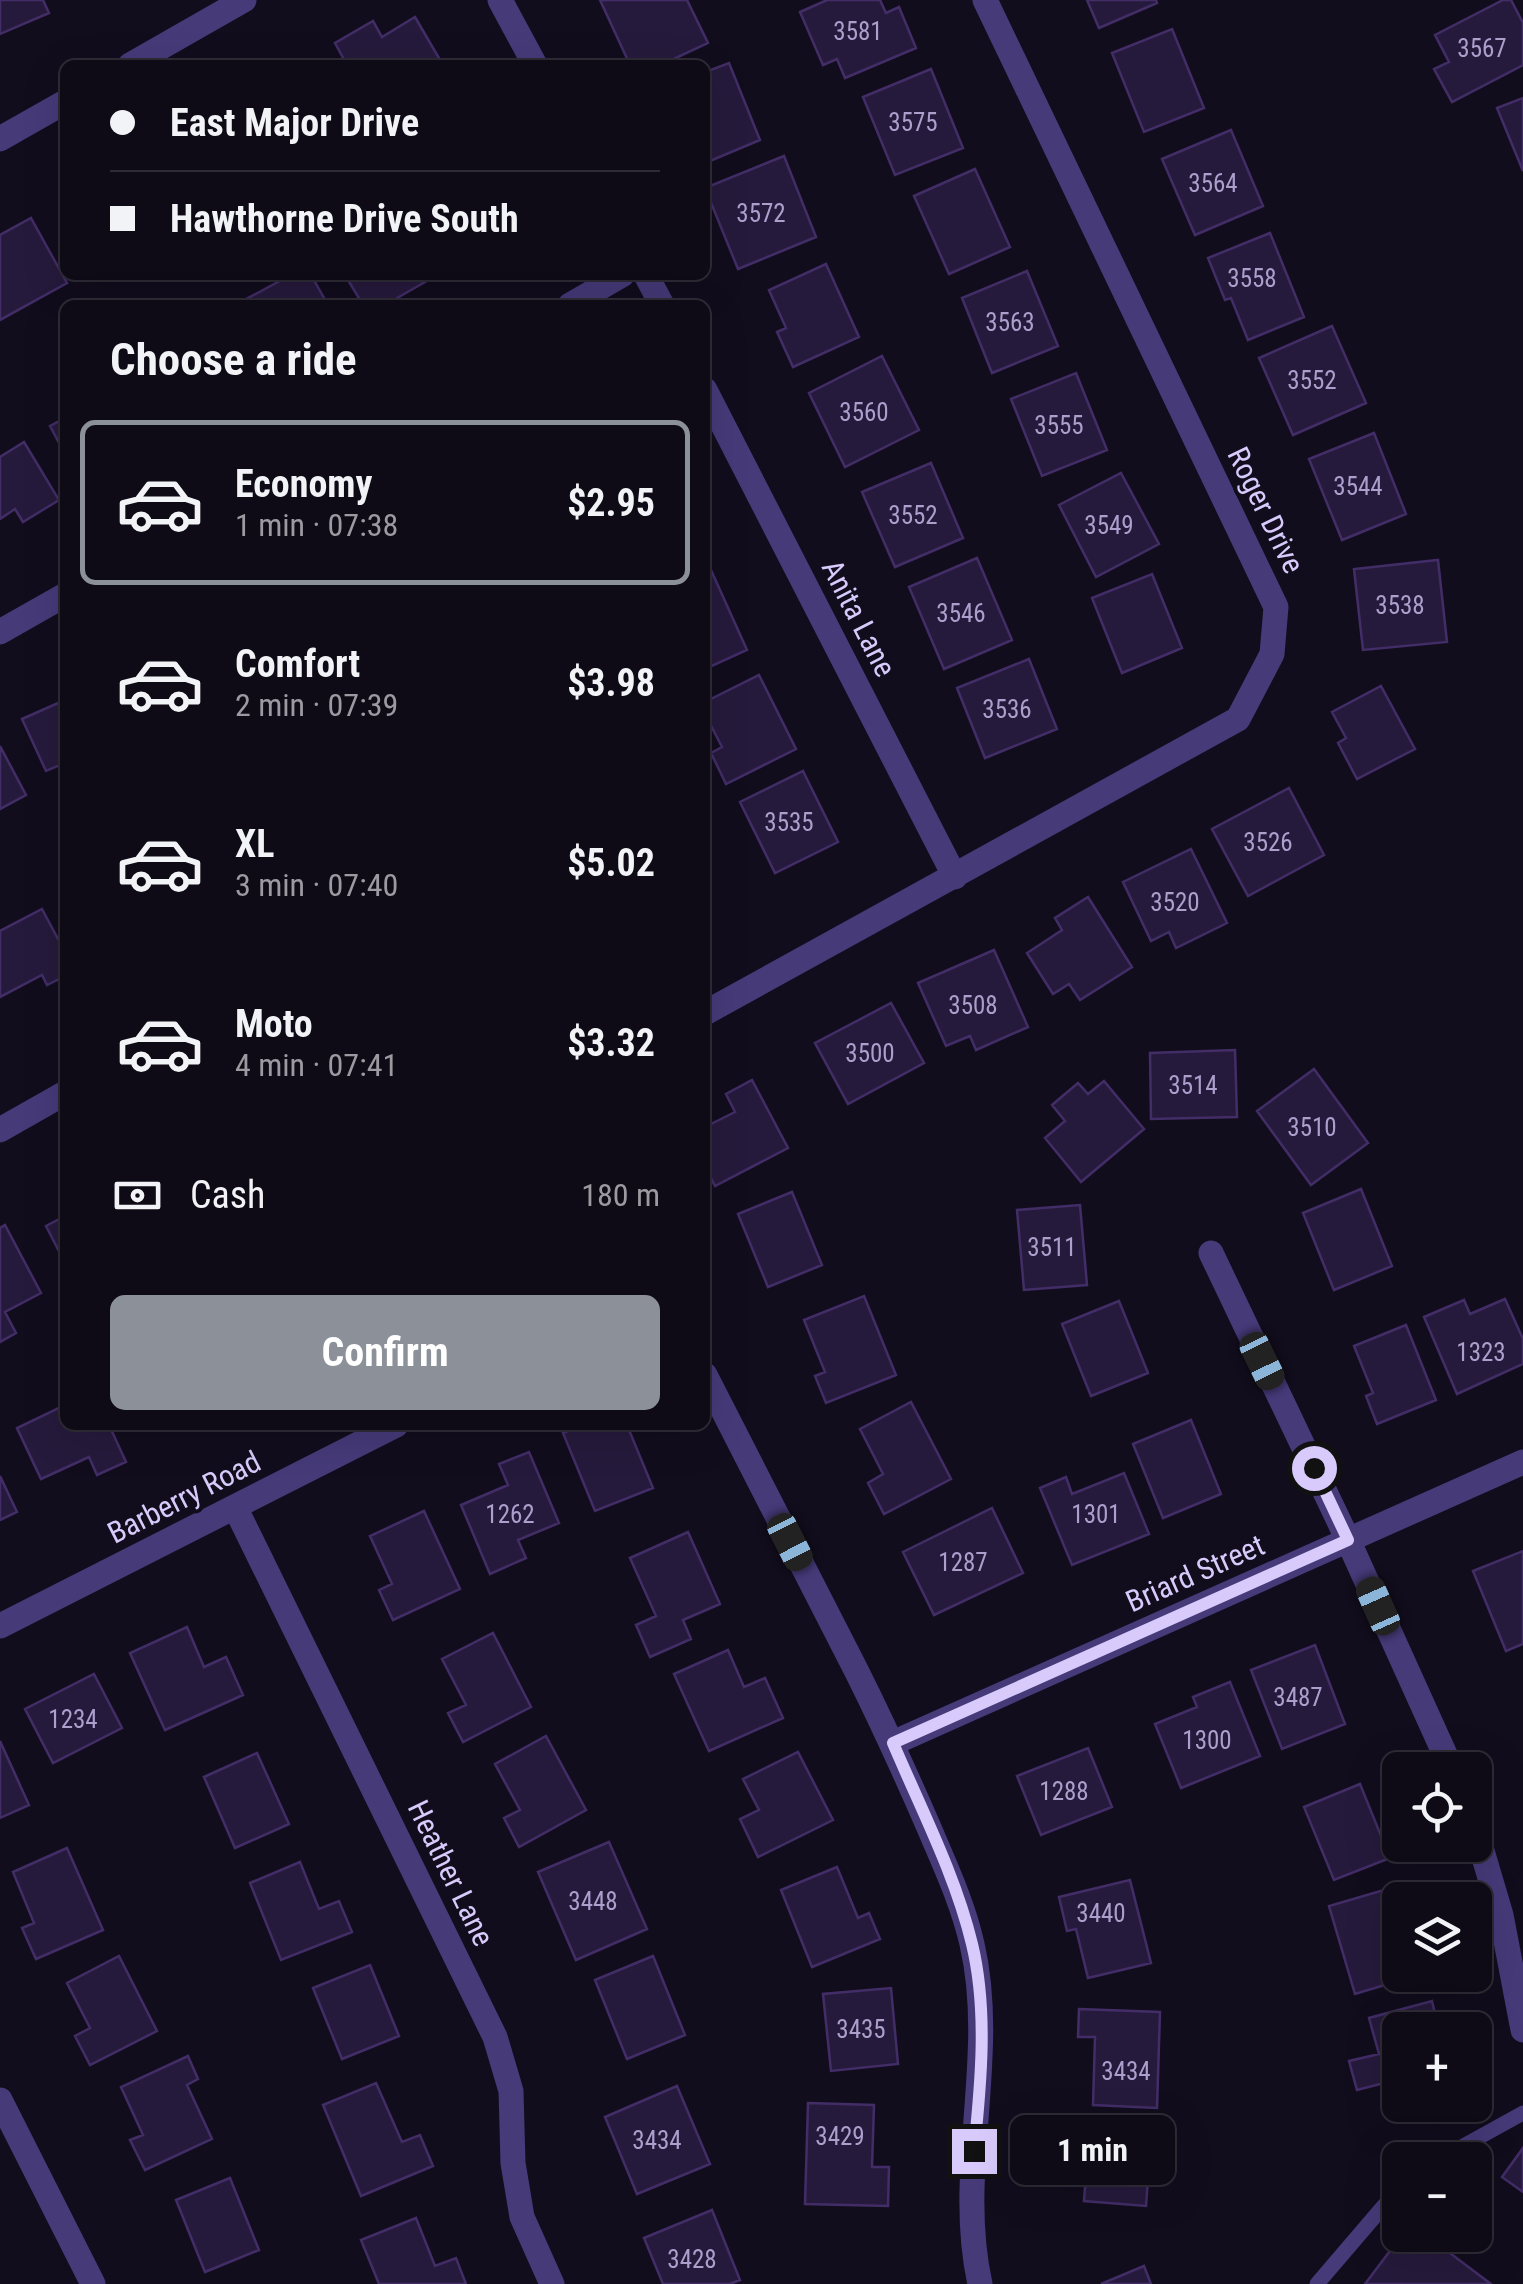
<!DOCTYPE html>
<html lang="en">
<head>
<meta charset="utf-8">
<style>
	:root { --surface:#0e0a16; --page:#17131f; --text:#f1f3f6; --muted:#9b9aa1; --line:#2e2b35; --accent:#8c9099 }
	body { margin:0; font-family:"Roboto Condensed",sans-serif; background:var(--page); color:var(--text); height:100vh; display:flex; flex-direction:column; font-size:38px; white-space:nowrap }
	* { box-sizing:border-box; margin:0 }
	p { font-size:32px; color:var(--muted) }
	.icon { flex:none; width:55px; height:55px; fill:none; stroke:currentColor; stroke-width:2; stroke-linecap:round; stroke-linejoin:round }
	.map { position:relative; flex:1; overflow:hidden }
	.panel { position:absolute; left:60px; top:300px; width:650px; height:1130px; display:flex; flex-direction:column; background:var(--surface); border-radius:15px; box-shadow:0 10px 40px #0002,0 0 0 2px var(--line) }
	.panel>* { flex:none }
	.hud { position:absolute; left:60px; top:60px; width:650px; height:220px; border-radius:15px; box-shadow:0 10px 40px #0002,0 0 0 2px var(--line); display:grid; align-content:center; height:220px; padding:0 50px; background:var(--surface) }
	.fabs { position:absolute; left:1382px; top:1752px; display:grid; gap:20px }
	.fabs a { display:grid; place-items:center; width:110px; height:110px; border-radius:15px; background:var(--surface); box-shadow:0 10px 40px #0002,0 0 0 2px var(--line); font-size:50px }
	.end { position:absolute; width:45px; height:45px; margin:-22px; border:12px solid #d8cbfc; background:#111; box-shadow:0 0 0 5px #111 }
	.from { border-radius:50% }
	.bubble { position:absolute; height:70px; border-radius:15px; background:var(--surface); box-shadow:0 10px 40px #0002,0 0 0 2px var(--line); font-size:32px; font-weight:700; line-height:70px; text-align:center }
	.car { position:absolute; width:30px; height:60px; margin:-30px -15px; border-radius:12px; box-shadow:0 0 8px 2px #0007; background:linear-gradient(#222 24%,#8ab4d8 0 40%,#222 0 76%,#8ab4d8 0 86%,#222 0) }
	.hud b { display:flex; align-items:center; gap:35px; height:95px; font-size:38px }
	.hud b+b { border-top:2px solid var(--line) }
	.hud i { width:25px; height:25px; background:var(--text) }
	ul { padding:0; list-style:none }
	li { display:flex; align-items:center; gap:30px; height:165px; margin:0 20px 15px; padding:0 30px; border:5px solid transparent; border-radius:15px }
	li div { flex:1 }
	li b { display:block; font-size:38px }
	li em { font-style:normal; font-weight:700 }
	li.current { border-color:var(--accent) }
	li>.icon { width:90px; height:90px; stroke-width:1.5 }
	h2 { padding:0 50px; font-size:45px; line-height:120px }
	.pay { display:flex; align-items:center; gap:25px; height:110px; padding:0 50px; font-size:38px }
	.pay p { margin-inline-start:auto }
	.action { display:flex; gap:20px; margin-top:auto; padding:20px 50px }
	.action a { flex:1; height:115px; border-radius:15px; background:var(--accent); color:#fff; font-size:40px; font-weight:700; line-height:115px; text-align:center }
	.map>svg:first-child { display:block }
	.building { fill:#261a3c; stroke:#422d67; stroke-width:2.5 }
	.lines { fill:none; stroke-linecap:round; stroke-linejoin:round }
	.service { stroke:#463a79; stroke-width:15 }
	.minor { stroke:#463a79; stroke-width:25 }
	.route { stroke:#d8cbfc; stroke-width:12 }
	.labels { text-anchor:middle; dominant-baseline:central; stroke-width:8; stroke-linejoin:round; paint-order:stroke }
	.number-label { font-size:25px; fill:#ac9fcc }
	.street-label { font-size:30px; fill:#d8cbfc; stroke:#120d1d }
</style>
</head>
<body>
<div class="map">
<svg width="1523" height="2284" viewBox="0 0 1523 2284">
	<rect width="100%" height="100%" fill="#120d1d"/>
	<path class="building" d="M0 0H43L49 13 0 34Z
		M600 0H687L708 43 661 65H630Z
		M827 0H880L886 13 899 7 916 48 845 78 837 59 823 65 800 12Z
		M1087 0H1156L1157 3 1099 28Z
		M1503 0H1511L1523 23V65L1452 102 1434 69 1449 62 1435 35Z
		M415 17 443 65H347L335 43 373 21 382 37Z
		M1172 29 1204 108 1144 132 1112 53Z
		M729 63 760 140 705 163V72Z
		M931 69 963 148 895 175 863 97Z
		M1523 98V171L1497 108Z
		M1231 130 1263 206 1195 235 1162 159Z
		M784 156 816 237 738 269 705 188Z
		M975 169 1010 247 949 274 914 196Z
		M31 218 67 283 0 320V235Z
		M1270 233 1304 317 1248 340 1231 298 1225 300 1208 258Z
		M826 264 859 337 793 367 777 332 786 328 769 290Z
		M1027 271 1058 346 992 373 962 298Z
		M291 275H311L328 305H235Z
		M345 275H437L385 305H363Z
		M1332 326 1366 403 1293 435 1259 358Z
		M882 356 919 430 845 467 809 393Z
		M1076 373 1107 450 1042 476 1011 399Z
		M65 418V454L50 426Z
		M1374 433 1406 514 1342 540 1309 459Z
		M24 442 59 500 23 522 15 509 0 519V457Z
		M931 463 963 538 895 567 862 492Z
		M1121 473 1159 544 1096 577 1059 505Z
		M977 558 1012 640 944 669 909 587Z
		M1438 560 1447 642 1363 650 1354 569Z
		M711 570 747 650 705 669V573Z
		M1152 574 1182 648 1122 673 1092 598Z
		M1029 659 1057 729 985 758 957 688Z
		M759 675 796 749 726 784 711 753 722 747 705 714V702Z
		M1381 686 1415 749 1357 779 1338 743 1346 738 1332 712Z
		M65 700V763L46 771 22 719Z
		M0 746 26 795 0 809Z
		M803 771 838 842 775 873 740 802Z
		M1289 788 1324 855 1248 896 1212 829Z
		M1191 849 1227 923 1176 948 1169 932 1151 941 1123 882Z
		M1088 897 1132 967 1080 1000 1069 984 1053 994 1027 953 1062 930 1055 918Z
		M42 909 65 952V976L47 985 42 975 0 997V931Z
		M994 950 1028 1027 976 1050 970 1036 946 1046 918 983Z
		M891 1003 924 1063 848 1104 815 1043Z
		M1235 1050 1237 1117 1151 1119 1150 1053Z
		M1314 1069 1368 1143 1311 1185 1257 1111Z
		M752 1080 788 1148 715 1186 705 1166V1127L735 1112 726 1094Z
		M1104 1081 1144 1129 1081 1182 1045 1138 1065 1121 1052 1105 1078 1083 1088 1094Z
		M1361 1189 1392 1266 1334 1290 1303 1213Z
		M792 1192 822 1265 768 1287 738 1214Z
		M1080 1205 1087 1285 1024 1290 1017 1210Z
		M65 1216V1263L46 1226Z
		M5 1225 41 1293 5 1312 16 1333 0 1342V1228Z
		M864 1296 896 1375 826 1403 815 1376 825 1372 804 1320Z
		M1505 1299 1523 1339V1364L1457 1394 1424 1317 1464 1300 1470 1314Z
		M1119 1301 1148 1373 1091 1396 1062 1324Z
		M1406 1325 1436 1400 1377 1424 1366 1396 1373 1393 1354 1346Z
		M911 1402 951 1479 884 1514 868 1483 883 1474 860 1429Z
		M65 1405V1425H109L126 1462 97 1475 89 1457 41 1479 17 1428Z
		M1191 1420 1221 1494 1163 1518 1133 1444Z
		M582 1425H627L653 1488 595 1511 563 1433Z
		M529 1452 559 1523 518 1540 526 1558 490 1574 461 1505 508 1485 499 1464Z
		M1124 1473 1149 1534 1072 1565 1040 1488 1066 1477 1072 1494Z
		M0 1476 17 1512 0 1520Z
		M992 1508 1023 1573 934 1615 903 1552Z
		M424 1511 460 1589 393 1620 379 1590 392 1584 370 1536Z
		M688 1532 720 1604 683 1620 691 1639 650 1657 636 1625 656 1616 630 1558Z
		M1523 1551V1644L1506 1651 1473 1571Z
		M187 1627 204 1667 226 1657 243 1695 165 1730 130 1653Z
		M493 1633 531 1707 463 1742 448 1713 466 1705 442 1659Z
		M1315 1645 1345 1724 1282 1749 1251 1670Z
		M728 1650 744 1687 765 1678 783 1718 709 1751 674 1674Z
		M94 1674 122 1728 53 1763 25 1709Z
		M1230 1682 1260 1756 1181 1788 1155 1724 1197 1707 1193 1697Z
		M546 1736 586 1810 519 1847 504 1818 520 1810 495 1764Z
		M0 1741 29 1805 0 1818Z
		M1088 1748 1112 1807 1041 1835 1017 1776Z
		M798 1752 833 1820 758 1857 740 1819 759 1810 743 1779Z
		M257 1753 289 1824 235 1848 204 1777Z
		M1360 1784 1390 1858 1334 1880 1304 1807Z
		M609 1842 647 1929 576 1960 538 1872Z
		M67 1848 103 1930 36 1959 22 1928 34 1923 13 1872Z
		M300 1862 319 1909 339 1901 352 1932 281 1960 250 1883Z
		M837 1867 858 1918 869 1913 880 1939 812 1967 781 1890Z
		M1130 1880 1151 1963 1088 1978 1076 1929 1067 1931 1059 1897Z
		M1401 1885 1406 1900H1400V1975H1418L1355 1994 1329 1906Z
		M119 1956 157 2031 90 2065 75 2036 90 2028 67 1983Z
		M653 1956 685 2035 627 2059 595 1980Z
		M370 1965 399 2036 342 2059 313 1988Z
		M891 1988 898 2064 831 2071 823 1994Z
		M1432 2001 1439 2030H1400V2079L1357 2090 1349 2061 1379 2054 1369 2018Z
		M1079 2009 1160 2012 1157 2108 1093 2105 1095 2037H1078Z
		M188 2056 198 2079 187 2085 212 2139 145 2170 130 2140 143 2135 121 2087Z
		M376 2083 402 2142 420 2135 433 2166 361 2196 323 2105Z
		M677 2086 710 2164 637 2194 605 2117Z
		M808 2103 874 2105 872 2167H889L888 2206 805 2204Z
		M1090 2122 1152 2127 1146 2206 1084 2201Z
		M1523 2148V2192L1502 2177Z
		M230 2178 259 2250 205 2272 176 2200Z
		M712 2210 740 2280 730 2284H663L644 2238Z
		M416 2218 435 2266 456 2258 466 2284H379L361 2240Z
		M1402 2235H1426L1491 2284H1365Z
		M1144 2266 1151 2284H1101Z"/>
	<g class="lines">
		<path class="service" d="M1438 2160 1523 2113
			M1317 2284 1400 2187"/>
		<path class="minor" d="M500 0 535 65
			M130 65 244 0
			M0 139 65 102
			M646 275 662 305
			M570 305 622 275
			M705 390 955 877
			M0 632 65 595
			M705 1013 1238 719 1272 654 1276 607 985 0
			M0 1130 65 1093
			M1211 1253 1348 1540 1452 1770
			M705 1375C756 1474 806 1573 857 1672 883 1724 907 1777 930 1830 946 1868 963 1904 972 1944 998 2057 955 2172 980 2284
			M235 1507 495 2037 511 2091 513 2163 522 2217 552 2284
			M0 1626 396 1425
			M893 1743 1523 1462
			M1475 1827 1501 1915 1523 2030
			M0 2100 93 2284"/>
	</g>
	<g class="lines">
		<path class="route" d="M974 2151C981 2083 988 2010 972 1944 955 1874 921 1809 893 1743L1348 1540 1314 1468"/>
	</g>
	<g class="labels">
		<g class="number-label">
			<text x="858" y="31">3581</text>
			<text x="1482" y="48">3567</text>
			<text x="913" y="122">3575</text>
			<text x="1213" y="183">3564</text>
			<text x="761" y="213">3572</text>
			<text x="1252" y="278">3558</text>
			<text x="1010" y="322">3563</text>
			<text x="1312" y="380">3552</text>
			<text x="864" y="412">3560</text>
			<text x="1059" y="425">3555</text>
			<text x="1358" y="486">3544</text>
			<text x="913" y="515">3552</text>
			<text x="1109" y="525">3549</text>
			<text x="1400" y="605">3538</text>
			<text x="961" y="613">3546</text>
			<text x="1007" y="709">3536</text>
			<text x="789" y="822">3535</text>
			<text x="1268" y="842">3526</text>
			<text x="1175" y="902">3520</text>
			<text x="973" y="1005">3508</text>
			<text x="870" y="1053">3500</text>
			<text x="1193" y="1085">3514</text>
			<text x="1312" y="1127">3510</text>
			<text x="1052" y="1247">3511</text>
			<text x="1481" y="1352">1323</text>
			<text x="510" y="1514">1262</text>
			<text x="1096" y="1514">1301</text>
			<text x="963" y="1562">1287</text>
			<text x="1298" y="1697">3487</text>
			<text x="73" y="1719">1234</text>
			<text x="1207" y="1740">1300</text>
			<text x="1064" y="1791">1288</text>
			<text x="593" y="1901">3448</text>
			<text x="1101" y="1913">3440</text>
			<text x="861" y="2029">3435</text>
			<text x="1126" y="2071">3434</text>
			<text x="840" y="2136">3429</text>
			<text x="657" y="2140">3434</text>
			<text x="692" y="2259">3428</text>
		</g>
		<g class="street-label">
			<text transform="translate(1266 510) rotate(64)">Roger Drive</text>
			<text transform="translate(859 618) rotate(63)">Anita Lane</text>
			<text transform="translate(184 1497) rotate(-27)">Barberry Road</text>
			<text transform="translate(1195 1573) rotate(-24)">Briard Street</text>
			<text transform="translate(451 1873) rotate(64)">Heather Lane</text>
		</g>
	</g>
</svg>
<div class="fabs">
<a><svg class="icon" aria-label="locate" viewBox="0 0 24 24"><circle cx="12" cy="12" r="6"/><path d="M12 2v4M12 18v4M2 12h4M18 12h4"/></svg></a>
<a><svg class="icon" aria-label="layers" viewBox="0 0 24 24"><path d="M12 4l9 5-9 5-9-5zM3 14l9 5 9-5"/></svg></a>
<a>+</a>
<a>−</a>
</div>
<i class="end from" style="left:1314px;top:1468px"></i>
<i class="end" style="left:974px;top:2151px"></i>
<div class="bubble" style="left:1010px;top:2115px;width:165px">1 min</div>
<i class="car" style="left:1262px;top:1361px;rotate:154deg"></i>
<i class="car" style="left:790px;top:1542px;rotate:153deg"></i>
<i class="car" style="left:1378px;top:1606px;rotate:336deg"></i>
<div class="hud">
<b><i class="from"></i>East Major Drive</b>
<b><i></i>Hawthorne Drive South</b>
</div>
<section class="panel">
<h2>Choose a ride</h2>
<ul>
<li class="current"><svg class="icon" aria-label="car" viewBox="0 0 24 24"><path d="M5 17H2v-5l4-1 3-4h7l3 4 3 1v5h-3M9 17h6M6 11h13"/><circle cx="7" cy="17" r="2"/><circle cx="17" cy="17" r="2"/></svg><div><b>Economy</b><p>1 min · 07:38</p></div><em>$2.95</em></li>
<li><svg class="icon" aria-label="car" viewBox="0 0 24 24"><path d="M5 17H2v-5l4-1 3-4h7l3 4 3 1v5h-3M9 17h6M6 11h13"/><circle cx="7" cy="17" r="2"/><circle cx="17" cy="17" r="2"/></svg><div><b>Comfort</b><p>2 min · 07:39</p></div><em>$3.98</em></li>
<li><svg class="icon" aria-label="car" viewBox="0 0 24 24"><path d="M5 17H2v-5l4-1 3-4h7l3 4 3 1v5h-3M9 17h6M6 11h13"/><circle cx="7" cy="17" r="2"/><circle cx="17" cy="17" r="2"/></svg><div><b>XL</b><p>3 min · 07:40</p></div><em>$5.02</em></li>
<li><svg class="icon" aria-label="car" viewBox="0 0 24 24"><path d="M5 17H2v-5l4-1 3-4h7l3 4 3 1v5h-3M9 17h6M6 11h13"/><circle cx="7" cy="17" r="2"/><circle cx="17" cy="17" r="2"/></svg><div><b>Moto</b><p>4 min · 07:41</p></div><em>$3.32</em></li>
</ul>
<div class="pay"><svg class="icon" aria-label="cash" viewBox="0 0 24 24"><path d="M3 7h18v10H3z"/><circle cx="12" cy="12" r="2"/></svg>Cash<p>180 m</p></div>
<div class="action"><a>Confirm</a></div>
</section>
</div>
</body>
</html>
